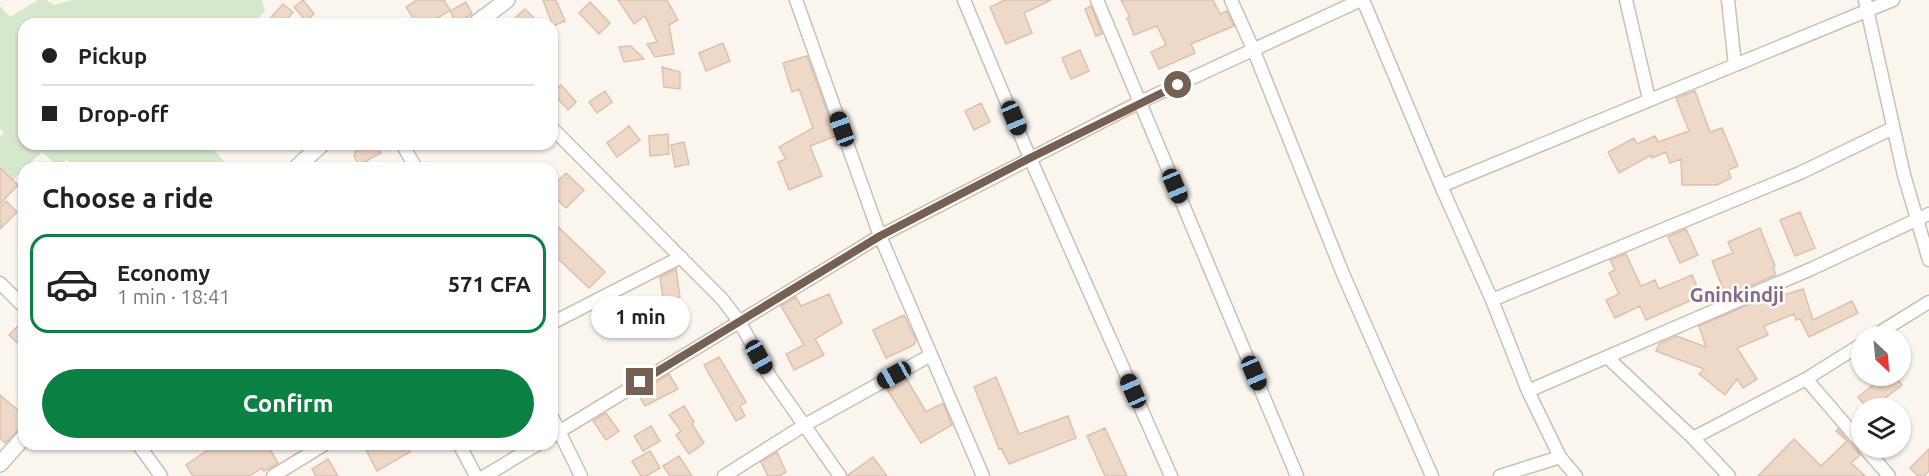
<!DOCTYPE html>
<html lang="en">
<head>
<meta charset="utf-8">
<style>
	:root { --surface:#fff; --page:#f6f6f6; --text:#222; --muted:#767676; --line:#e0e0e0; --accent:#0b8043 }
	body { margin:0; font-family:Ubuntu,sans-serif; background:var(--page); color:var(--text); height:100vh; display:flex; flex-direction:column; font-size:22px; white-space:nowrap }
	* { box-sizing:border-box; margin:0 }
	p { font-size:20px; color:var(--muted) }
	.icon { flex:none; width:33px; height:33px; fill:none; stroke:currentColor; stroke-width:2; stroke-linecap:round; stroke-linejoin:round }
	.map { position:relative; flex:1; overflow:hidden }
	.side { position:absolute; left:18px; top:162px; width:540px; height:288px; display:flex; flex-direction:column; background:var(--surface); border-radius:18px; box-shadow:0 2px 4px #0004 }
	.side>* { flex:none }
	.guide { position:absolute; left:18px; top:18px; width:540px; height:132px; border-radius:18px; box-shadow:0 2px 4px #0004; display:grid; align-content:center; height:132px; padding:0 24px; background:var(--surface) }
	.needle { width:39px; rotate:154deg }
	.buttons { position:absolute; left:1851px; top:326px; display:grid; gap:12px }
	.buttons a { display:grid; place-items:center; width:60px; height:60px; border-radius:50%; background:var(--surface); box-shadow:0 2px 4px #0004; font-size:30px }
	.end { position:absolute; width:27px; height:27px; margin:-14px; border:8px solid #756052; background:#fff; box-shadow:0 0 0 3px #fff }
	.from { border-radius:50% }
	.bubble { position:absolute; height:42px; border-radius:21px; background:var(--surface); box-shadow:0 2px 4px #0004; font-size:20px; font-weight:600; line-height:42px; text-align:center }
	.car { position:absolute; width:18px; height:36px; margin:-18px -9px; border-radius:8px; box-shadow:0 0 4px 2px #0007; background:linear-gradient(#222 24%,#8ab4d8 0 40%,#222 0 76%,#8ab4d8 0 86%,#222 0) }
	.guide b { display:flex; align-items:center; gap:21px; height:57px; font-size:22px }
	.guide b+b { border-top:2px solid var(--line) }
	.guide i { width:15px; height:15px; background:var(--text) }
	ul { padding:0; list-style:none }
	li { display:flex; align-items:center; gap:18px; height:99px; margin:0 12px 9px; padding:0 12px; border:3px solid transparent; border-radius:18px }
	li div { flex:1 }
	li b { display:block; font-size:22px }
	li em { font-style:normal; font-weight:600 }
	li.on { border-color:var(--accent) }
	li>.icon { width:54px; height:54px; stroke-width:1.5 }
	h2 { padding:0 24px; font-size:27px; line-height:72px }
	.button { display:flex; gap:12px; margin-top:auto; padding:12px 24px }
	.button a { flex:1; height:69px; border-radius:36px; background:var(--accent); color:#fff; font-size:24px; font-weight:600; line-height:69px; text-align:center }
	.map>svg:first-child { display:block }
	.green { fill:#d6e8cc }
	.building { fill:#eed8c8; stroke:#dfc0aa; stroke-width:1.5 }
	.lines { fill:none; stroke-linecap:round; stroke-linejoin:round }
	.minor-casing { stroke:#cdbfb4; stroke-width:15 }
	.tertiary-casing { stroke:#cdbfb4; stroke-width:18 }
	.minor { stroke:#fff; stroke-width:12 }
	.tertiary { stroke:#fff; stroke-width:15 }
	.route { stroke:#756052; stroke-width:8 }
	.labels { text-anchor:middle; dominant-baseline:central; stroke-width:5; stroke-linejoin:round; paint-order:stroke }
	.quarter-label { font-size:20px; font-weight:bold; fill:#856a90; stroke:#fefaf4 }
</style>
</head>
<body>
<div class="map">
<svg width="1929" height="476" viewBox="0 0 1929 476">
	<rect width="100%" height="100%" fill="#fbf6ed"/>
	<path class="green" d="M38 0H46L54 5 72 0H262L265 11 252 24H24V144H220L215 151 229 167 74 168 67 160 57 166 42 152 6 187 0 182V137L4 133 0 129V6L10 17Z"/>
	<path class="building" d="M303 0 314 14 306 21 294 7Z
		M417 0H444L450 10 429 24H417L406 7Z
		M543 0H556L565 21 553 26Z
		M618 0H667L678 20 669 25 674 54 655 57 647 44 657 42 645 16 634 24Z
		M1005 0H1051L1024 13 1032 33 1006 44 990 7Z
		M1121 0H1213L1220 14 1227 11 1234 26 1191 44 1195 53 1159 69 1151 52 1166 45 1157 26 1134 35 1127 18 1130 17Z
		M466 2 472 14 456 23 450 11Z
		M590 2 610 23 599 34 579 13Z
		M283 4 293 12 283 24H265Z
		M1091 6 1102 34 1096 36 1085 9Z
		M525 9 540 24H523L516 17Z
		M723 43 730 61 706 71 699 53Z
		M631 46 644 59 624 62 619 47Z
		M1080 50 1089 71 1071 79 1062 58Z
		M807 56 836 136 810 146 822 176 789 190 778 162 786 159 779 147 813 128 799 89 792 92 783 63Z
		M662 67 680 72V89L664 87Z
		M561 85 576 102 568 110 552 92Z
		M605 91 612 102 597 113 589 102Z
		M1695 91 1710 132 1722 128 1738 166 1728 170 1731 178 1717 185H1682L1681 159 1670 163 1666 152 1652 158 1651 155 1619 173 1608 152 1634 138 1637 144 1655 136 1658 142 1689 131 1676 98Z
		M981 103 990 122 974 130 965 111Z
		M629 126 640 140 617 157 607 143Z
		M668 134 669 154 650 156 649 136Z
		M684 142 689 164 675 167 671 145Z
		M358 144H376L381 153 359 165 354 156Z
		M0 168 18 185 0 204Z
		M566 173 584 190 566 208 552 194V187Z
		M6 201 17 212 0 229V207Z
		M1800 212 1815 248 1795 256 1780 220Z
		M552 221 605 272 589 288 552 253Z
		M1760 228 1775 266 1773 267 1776 275 1726 296 1712 261 1733 253 1728 242Z
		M1686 229 1698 255 1680 263 1668 237Z
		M1626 254 1641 286 1655 280 1659 289 1692 275 1701 296 1646 320 1640 306 1615 318 1606 300 1619 294 1609 273 1615 270 1610 260Z
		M676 269 680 297 663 299 660 277Z
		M1803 289 1813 320 1852 301 1858 313 1809 337 1800 319 1796 320 1794 314 1764 326 1768 335 1737 348 1757 379 1743 388 1737 379 1725 395 1699 374 1704 369 1656 351 1659 344 1677 336 1706 347 1699 326 1782 290 1784 295Z
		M829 294 842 323 815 339 824 355 794 370 786 354 804 345 781 306 796 297 801 306Z
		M904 315 916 340 914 345 886 358 873 330Z
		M24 320V349L9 335Z
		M719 357 746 402 740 406 745 416 736 421 704 365Z
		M669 374 678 389 645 406 638 394Z
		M1886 375H1894L1902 385 1872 408H1867L1858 397Z
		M996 377 1019 434 1068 416 1076 438 1009 464 1001 448 999 449 974 387Z
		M906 378 926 412 943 403 952 425 921 443 887 389Z
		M0 395 18 410 24 404V425L5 443 0 438Z
		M684 406 694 422 692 424 704 443 689 454 676 435 681 431 669 415Z
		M606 413 619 431 606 440 593 421Z
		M651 426 660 441 643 451 634 436Z
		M1105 428 1127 476H1105L1087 436Z
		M1838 429 1860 455 1851 463 1865 476H1758L1794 439 1821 466 1847 441 1836 431Z
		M216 444H267L278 463 264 471 262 468 249 476H193L186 465Z
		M363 444H405L410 452 377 471Z
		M1929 449V471L1924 476H1918L1910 468Z
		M650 451 660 468 646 476H641L632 461Z
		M777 452 786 472 779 476H768L761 462Z
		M679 456 692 476H670L663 466Z
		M873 457 887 476H848V475Z
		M328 459 338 476H316L312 469Z"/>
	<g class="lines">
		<g class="minor-casing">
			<path id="minor" d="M796 0 880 236 1140 102 1361 0
				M964 0 1030 158 1171 476
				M1097 0 1297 476
				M1231 0 1254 51 1343 274 1432 476
				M1363 0 1441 186 1492 300 1528 391 1560 457 1576 476
				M1626 0 1649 99
				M1728 0 1735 65
				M1865 0 1904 175 1929 260
				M552 128 722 299 739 321 769 375 840 476
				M402 144 416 168
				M1441 186 1893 0
				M0 283 24 307
				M1492 300 1800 173 1893 128
				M552 323 681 257
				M1874 336 1929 302
				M1607 357 1693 438 1729 476
				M1806 379 1862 444
				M1528 391 1811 269 1929 214
				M552 417 581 476
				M552 436 880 236 983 476
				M1693 438 1806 379 1862 344
				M138 444 161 476
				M459 444 476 476
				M1864 447 1889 476
				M273 476 325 444
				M485 476 538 444
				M724 476 803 426 931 355
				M1500 476 1560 457"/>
		</g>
		<g class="tertiary-casing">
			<path id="tertiary" d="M475 24 507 0
				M296 168 322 144
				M0 464 24 437"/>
		</g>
		<use href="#minor" class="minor"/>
		<use href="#tertiary" class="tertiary"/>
	</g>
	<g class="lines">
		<path class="route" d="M640 382 880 236 1030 158 1178 85"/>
	</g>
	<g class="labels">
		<g class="quarter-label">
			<text x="1737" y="294">Gninkindji</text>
		</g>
	</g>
</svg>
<div class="buttons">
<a><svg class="needle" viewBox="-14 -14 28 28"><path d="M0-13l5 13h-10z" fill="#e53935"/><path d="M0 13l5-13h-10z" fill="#767676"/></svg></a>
<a><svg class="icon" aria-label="layers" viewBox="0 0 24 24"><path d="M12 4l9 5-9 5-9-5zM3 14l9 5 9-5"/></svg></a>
</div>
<i class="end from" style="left:1178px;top:85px"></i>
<i class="end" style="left:640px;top:382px"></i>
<div class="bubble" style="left:591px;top:296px;width:99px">1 min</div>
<i class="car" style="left:1014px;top:118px;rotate:157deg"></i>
<i class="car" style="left:842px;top:129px;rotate:340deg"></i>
<i class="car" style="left:1175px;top:186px;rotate:157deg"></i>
<i class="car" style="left:759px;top:357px;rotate:151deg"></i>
<i class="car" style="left:1254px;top:373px;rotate:157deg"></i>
<i class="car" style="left:894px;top:375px;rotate:241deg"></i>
<i class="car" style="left:1133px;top:391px;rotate:336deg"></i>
<div class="guide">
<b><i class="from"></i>Pickup</b>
<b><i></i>Drop-off</b>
</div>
<section class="side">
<h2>Choose a ride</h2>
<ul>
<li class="on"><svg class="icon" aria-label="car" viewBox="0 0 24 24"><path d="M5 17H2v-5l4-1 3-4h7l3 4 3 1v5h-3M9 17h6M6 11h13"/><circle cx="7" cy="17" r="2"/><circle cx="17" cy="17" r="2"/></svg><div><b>Economy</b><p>1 min · 18:41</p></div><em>571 CFA</em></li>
</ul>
<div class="button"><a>Confirm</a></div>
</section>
</div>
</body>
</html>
